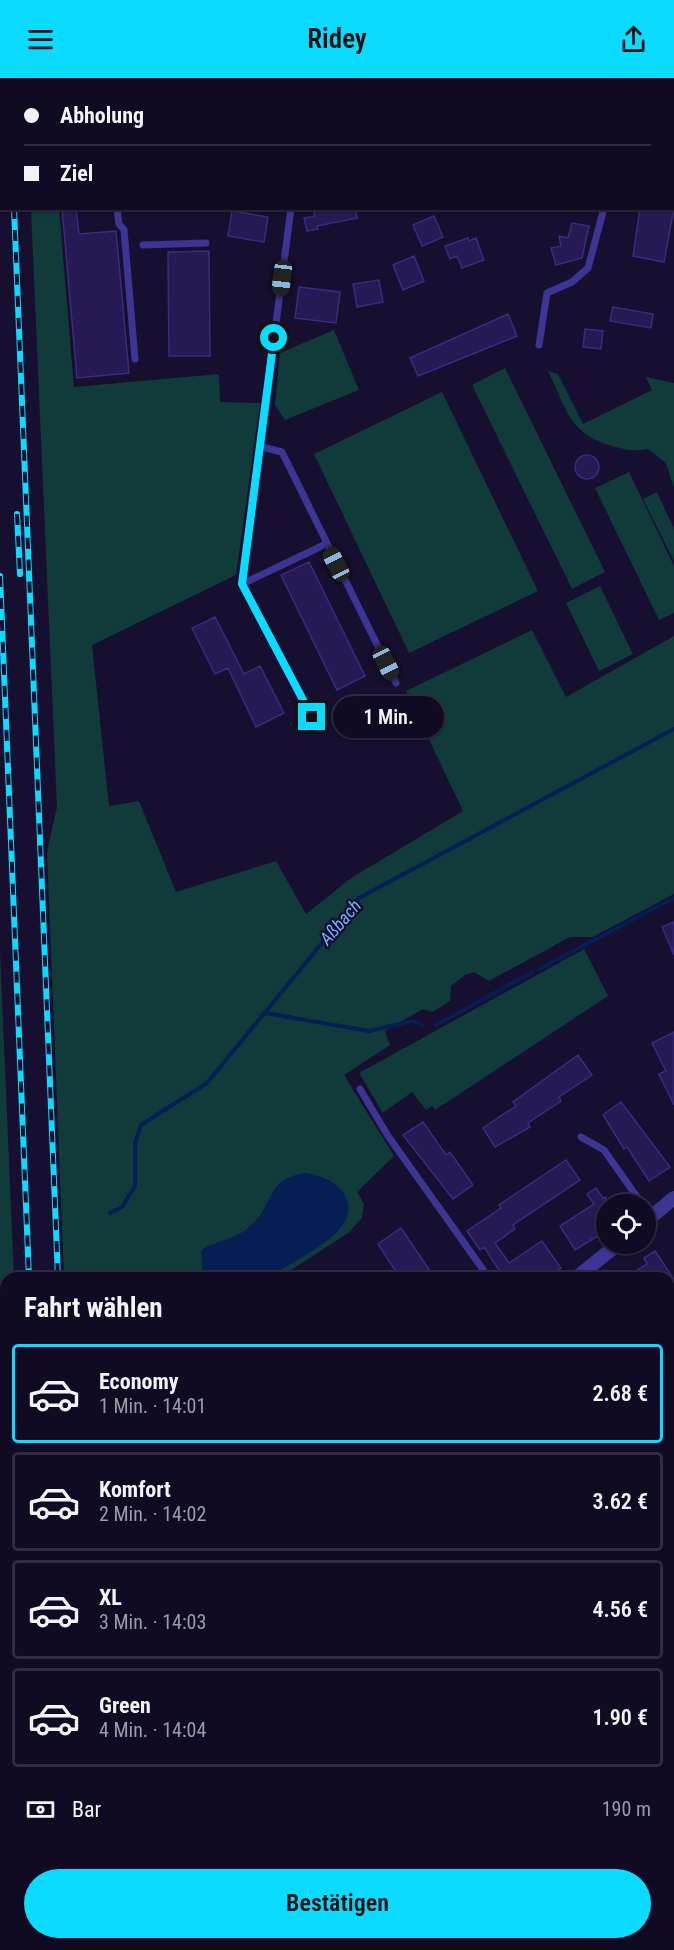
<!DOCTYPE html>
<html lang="de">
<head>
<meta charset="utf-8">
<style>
	:root { --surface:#100b23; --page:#19142b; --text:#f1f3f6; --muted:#9c9ba6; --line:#302b41; --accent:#0adbff }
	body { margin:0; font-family:"Roboto Condensed",sans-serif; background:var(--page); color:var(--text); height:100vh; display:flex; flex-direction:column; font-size:22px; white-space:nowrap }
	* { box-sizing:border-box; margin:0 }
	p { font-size:20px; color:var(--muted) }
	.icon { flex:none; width:33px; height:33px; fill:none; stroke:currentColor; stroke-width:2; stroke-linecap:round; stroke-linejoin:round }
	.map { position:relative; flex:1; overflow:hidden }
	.side { position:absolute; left:0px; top:1194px; width:675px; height:678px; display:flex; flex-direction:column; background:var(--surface); border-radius:18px 18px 0 0; box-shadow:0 2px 4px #0004,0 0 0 2px var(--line) }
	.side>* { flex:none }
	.banner { position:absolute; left:0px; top:0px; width:675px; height:132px; box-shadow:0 2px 4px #0004,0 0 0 2px var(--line); display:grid; align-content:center; height:132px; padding:0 24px; background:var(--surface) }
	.buttons { position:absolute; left:596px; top:1116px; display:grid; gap:12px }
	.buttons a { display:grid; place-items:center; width:60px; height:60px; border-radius:50%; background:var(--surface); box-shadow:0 2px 4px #0004,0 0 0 2px var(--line); font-size:30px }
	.end { position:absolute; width:27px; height:27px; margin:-14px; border:8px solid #0adbff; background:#111; box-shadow:0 0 0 3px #111 }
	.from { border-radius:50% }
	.bubble { position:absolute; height:42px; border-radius:21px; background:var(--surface); box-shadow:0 2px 4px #0004,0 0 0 2px var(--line); font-size:20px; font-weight:600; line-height:42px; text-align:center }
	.car { position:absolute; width:18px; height:36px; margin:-18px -9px; border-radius:8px; box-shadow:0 0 4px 2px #0007; background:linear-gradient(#222 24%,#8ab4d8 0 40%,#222 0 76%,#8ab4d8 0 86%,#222 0) }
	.banner b { display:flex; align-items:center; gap:21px; height:57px; font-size:22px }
	.banner b+b { border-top:2px solid var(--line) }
	.banner i { width:15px; height:15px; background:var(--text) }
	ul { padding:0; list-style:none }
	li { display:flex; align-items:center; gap:18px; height:99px; margin:0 12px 9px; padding:0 12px; border:3px solid var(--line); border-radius:6px }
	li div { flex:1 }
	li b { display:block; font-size:22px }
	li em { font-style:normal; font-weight:600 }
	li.current { border-color:var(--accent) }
	li>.icon { width:54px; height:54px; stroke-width:1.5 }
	h2 { padding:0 24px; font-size:27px; line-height:72px }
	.pay { display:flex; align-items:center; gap:15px; height:66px; padding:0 24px; font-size:22px }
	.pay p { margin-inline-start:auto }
	.action { display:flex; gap:12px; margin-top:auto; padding:12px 24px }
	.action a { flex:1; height:69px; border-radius:36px; background:var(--accent); color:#111; font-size:24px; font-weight:600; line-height:69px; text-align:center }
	header { display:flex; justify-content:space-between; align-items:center; height:78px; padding:0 24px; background:var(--accent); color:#111; font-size:27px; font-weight:600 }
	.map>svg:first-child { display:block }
	.green { fill:#113a3a }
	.water { fill:#051e53 }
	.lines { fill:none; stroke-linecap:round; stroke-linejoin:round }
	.stream { stroke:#051e53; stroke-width:4 }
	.building { fill:#271953; stroke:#3e2981; stroke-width:1.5 }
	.service { stroke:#3d3593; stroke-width:7 }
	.minor { stroke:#3d3593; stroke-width:14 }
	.rail-casing { stroke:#0adbff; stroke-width:6 }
	.rail { stroke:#160f2f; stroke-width:4; stroke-dasharray:11; stroke-linecap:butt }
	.route { stroke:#0adbff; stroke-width:8 }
	.labels { text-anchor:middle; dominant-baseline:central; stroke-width:5; stroke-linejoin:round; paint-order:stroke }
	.water-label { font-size:18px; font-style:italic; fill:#6cb4ff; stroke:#160f2f }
</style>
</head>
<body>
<header><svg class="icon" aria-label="menu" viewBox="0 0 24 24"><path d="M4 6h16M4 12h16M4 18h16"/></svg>Ridey<svg class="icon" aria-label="share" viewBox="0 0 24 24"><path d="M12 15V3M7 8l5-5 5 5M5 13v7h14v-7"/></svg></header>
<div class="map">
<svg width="674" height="1872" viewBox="0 0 674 1872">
	<rect width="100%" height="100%" fill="#160f2f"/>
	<path class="green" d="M31 131H59L74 309 219 296 220 324 260 325 236 497 92 567 109 728 139 723 176 814 276 783 306 836 351 800 463 733 406 613 532 552 566 619 674 558V816L593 859H570L489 903 474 894 465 897 451 908 450 923 432 934 423 931 385 953 390 967 344 997 394 1078 357 1114 364 1126 362 1140 348 1155 279 1200H265L336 1155 347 1132 284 1103C268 1116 267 1132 254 1145 243 1157 224 1165 208 1168L202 1191 203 1200H64L47 774 57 729Z
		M334 252 359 312 285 342 275 327 280 275Z
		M505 290 605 494 572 511 472 307Z
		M548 293 558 296 583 346 652 312 646 299 674 305V410L666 385 648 371C634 374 626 372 612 368 567 355 567 330 548 293Z
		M442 314 538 513 409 575 314 376Z
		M629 394 674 488V535L659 542 595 410Z
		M657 414 674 451V483L643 421Z
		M600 508 633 576 599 593 566 525Z
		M584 871 608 918 435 1032 432 1028 426 1032 412 1014 383 1035 359 995Z
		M0 873 14 1200H6V1640L0 1633Z
		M6 1668V1785L0 1728V1669Z"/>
	<path class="water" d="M306 1095C337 1099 365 1125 337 1154 327 1165 281 1193 267 1199 255 1204 218 1200 203 1200L201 1173C215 1162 240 1161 255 1145 275 1124 265 1101 306 1095Z"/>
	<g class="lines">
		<path class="stream" d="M539 891 674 820
			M265 935 369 953 413 943 423 947
			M436 947 533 894
			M110 1135 122 1129 135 1108V1065L141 1047 207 1005 359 820 674 651"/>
	</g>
	<path class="building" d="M62 130H76L79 156 116 153 129 295 77 300Z
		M313 130H355L357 140 317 148 318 151 307 153 304 140 315 138Z
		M640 130H674L664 184 633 178Z
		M232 133 268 139 264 164 228 158Z
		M434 138 443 159 422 168 413 147Z
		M572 145 589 148 582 180 556 187 551 170 561 168 559 158 568 160Z
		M468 160 469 163 476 160 484 182 462 190 457 178 450 181 445 168Z
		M209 173 210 278H169L168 174Z
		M414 178 424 203 403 212 393 187Z
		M379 202 383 224 357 229 353 206Z
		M299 209 340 214 336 245 295 240Z
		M613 229 653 236 651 250 610 243Z
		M508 236 517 258 418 298 410 280Z
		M585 251 603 253 601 271 583 269Z
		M575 389a12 12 0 1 1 24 0a12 12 0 1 1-24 0Z
		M309 484 365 598 337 612 281 497Z
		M215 539 244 596 260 588 284 635 256 649 228 590 215 596 192 550Z
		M674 844V877L662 849Z
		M674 954V1027L659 996 666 993 652 965Z
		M578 977 592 997 559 1019 561 1023 528 1045 530 1049 495 1069 483 1050 516 1028 513 1024Z
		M621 1024 670 1089 649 1103 627 1069 624 1071 603 1037Z
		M423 1044 446 1077 450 1074 473 1107 453 1121 403 1057Z
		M566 1082 580 1102 513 1147 515 1151 495 1165 509 1185 542 1163 561 1190 546 1200H504L484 1169 480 1172 467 1153 501 1130 499 1127Z
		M596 1110 603 1120 606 1119V1153L575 1172 560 1148 594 1126 587 1116Z
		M401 1150 426 1187 434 1200H400L378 1166Z
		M655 1173 673 1200H625L647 1186 644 1180Z"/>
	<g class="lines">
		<path class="service" d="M64 0V2
			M320 2V0
			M335 2 336 0
			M117 130 119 146 124 152 135 281
			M291 130 242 506 312 639
			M143 167 206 165
			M539 267 547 215 572 204 588 190 604 130
			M262 369 282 374 396 605
			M242 506 326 466
			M360 1011 388 1058 489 1200
			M581 1059 604 1072 642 1126"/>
		<path class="minor" d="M132 0 140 2
			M674 100V101
			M645 1144 674 1120
			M576 1200 618 1166
			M669 1370 674 1367
			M669 1526 674 1522
			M0 1645 6 1650
			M669 1765 674 1761
			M344 1866 346 1872"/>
		<g class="rail-casing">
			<path id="rail" d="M10 2V0
				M14 130 58 1200
				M17 436 20 496
				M0 498 29 1200
				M56 1866V1872
				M76 1866V1872
				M85 1866V1872"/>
		</g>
		<use href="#rail" class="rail"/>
	</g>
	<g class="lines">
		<path class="route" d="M274 260 242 506 312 639"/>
	</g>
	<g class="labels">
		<g class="water-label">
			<text transform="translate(340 844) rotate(-49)">Aßbach</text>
		</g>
	</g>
</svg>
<div class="buttons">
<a><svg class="icon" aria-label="locate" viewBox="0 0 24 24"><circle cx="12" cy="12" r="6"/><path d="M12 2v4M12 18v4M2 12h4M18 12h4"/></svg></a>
</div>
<i class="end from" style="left:274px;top:260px"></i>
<i class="end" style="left:312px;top:639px"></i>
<div class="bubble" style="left:333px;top:618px;width:111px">1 Min.</div>
<i class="car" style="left:282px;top:200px;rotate:187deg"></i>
<i class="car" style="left:336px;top:486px;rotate:333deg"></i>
<i class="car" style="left:386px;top:585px;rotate:153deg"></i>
<div class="banner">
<b><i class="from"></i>Abholung</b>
<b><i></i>Ziel</b>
</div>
<section class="side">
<h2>Fahrt wählen</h2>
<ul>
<li class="current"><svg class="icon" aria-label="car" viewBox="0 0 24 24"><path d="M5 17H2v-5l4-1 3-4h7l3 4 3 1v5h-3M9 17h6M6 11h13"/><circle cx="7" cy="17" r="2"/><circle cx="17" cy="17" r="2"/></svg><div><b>Economy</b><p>1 Min. · 14:01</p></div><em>2.68 €</em></li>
<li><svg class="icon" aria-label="car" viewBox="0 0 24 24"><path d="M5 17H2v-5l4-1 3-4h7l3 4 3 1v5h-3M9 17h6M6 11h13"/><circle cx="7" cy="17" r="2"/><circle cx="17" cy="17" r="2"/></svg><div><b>Komfort</b><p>2 Min. · 14:02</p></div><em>3.62 €</em></li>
<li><svg class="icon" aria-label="car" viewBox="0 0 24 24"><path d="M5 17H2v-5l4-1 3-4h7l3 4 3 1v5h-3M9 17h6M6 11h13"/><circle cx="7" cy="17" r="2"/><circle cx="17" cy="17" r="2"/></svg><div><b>XL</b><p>3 Min. · 14:03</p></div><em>4.56 €</em></li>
<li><svg class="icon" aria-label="car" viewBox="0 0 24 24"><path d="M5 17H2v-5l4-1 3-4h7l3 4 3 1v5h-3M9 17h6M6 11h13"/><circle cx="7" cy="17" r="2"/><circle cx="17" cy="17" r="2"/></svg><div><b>Green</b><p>4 Min. · 14:04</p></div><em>1.90 €</em></li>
</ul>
<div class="pay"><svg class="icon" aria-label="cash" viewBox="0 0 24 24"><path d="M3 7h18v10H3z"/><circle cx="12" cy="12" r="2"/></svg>Bar<p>190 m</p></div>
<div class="action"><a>Bestätigen</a></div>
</section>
</div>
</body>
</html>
